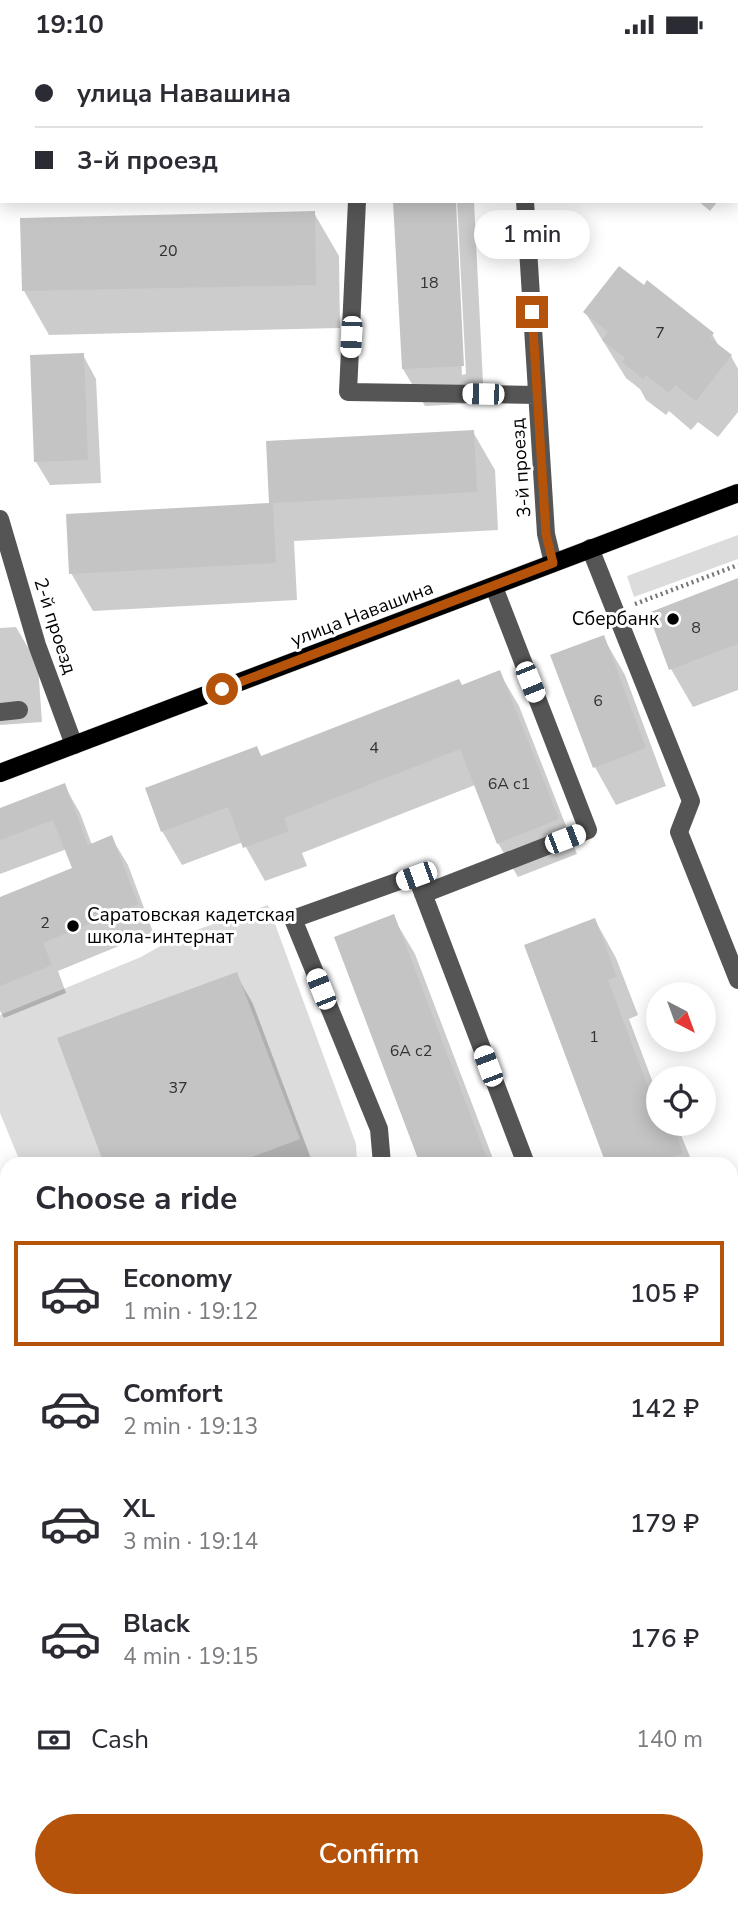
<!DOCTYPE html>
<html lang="en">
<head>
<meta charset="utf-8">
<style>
	:root { --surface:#fff; --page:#f2f2f3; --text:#2b2b33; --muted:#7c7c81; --line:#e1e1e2; --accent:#b45309 }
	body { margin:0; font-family:"Nunito Sans",sans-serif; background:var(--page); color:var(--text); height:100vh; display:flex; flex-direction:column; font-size:26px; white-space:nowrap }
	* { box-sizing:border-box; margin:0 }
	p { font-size:23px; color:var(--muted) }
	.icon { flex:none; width:38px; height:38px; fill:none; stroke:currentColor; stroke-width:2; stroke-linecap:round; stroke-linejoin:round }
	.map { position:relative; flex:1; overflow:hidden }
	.side { position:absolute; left:0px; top:1108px; width:738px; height:751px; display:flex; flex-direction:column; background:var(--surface); border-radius:21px 21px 0 0; box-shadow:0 4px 18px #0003 }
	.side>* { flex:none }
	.banner { position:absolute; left:0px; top:0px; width:738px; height:154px; box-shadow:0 4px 18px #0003; display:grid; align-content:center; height:154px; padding:0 35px; background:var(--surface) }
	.needle { width:46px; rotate:139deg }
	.fabs { position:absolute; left:646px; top:933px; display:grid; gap:14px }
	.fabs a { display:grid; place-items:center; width:70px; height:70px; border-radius:50%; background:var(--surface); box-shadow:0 4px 18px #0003; font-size:35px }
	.end { position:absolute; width:32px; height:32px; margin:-16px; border:9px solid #b45309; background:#fff; box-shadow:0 0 0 4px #fff }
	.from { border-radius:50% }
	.bubble { position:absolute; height:49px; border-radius:24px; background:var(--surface); box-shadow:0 4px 18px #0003; font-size:23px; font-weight:600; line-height:49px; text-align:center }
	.car { position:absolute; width:21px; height:42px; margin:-21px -10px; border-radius:9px; box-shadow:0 0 5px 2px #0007; background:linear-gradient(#fff 24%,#345 0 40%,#fff 0 76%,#345 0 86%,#fff 0) }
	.banner b { display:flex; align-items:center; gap:24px; height:66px; font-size:26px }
	.banner b+b { border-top:2px solid var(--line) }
	.banner i { width:18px; height:18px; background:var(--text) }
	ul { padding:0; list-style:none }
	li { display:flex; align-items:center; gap:21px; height:105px; margin:0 14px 10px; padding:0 21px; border:4px solid transparent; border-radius:0px }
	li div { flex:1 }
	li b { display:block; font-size:26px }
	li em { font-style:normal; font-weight:600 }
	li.on { border-color:var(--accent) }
	li>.icon { width:63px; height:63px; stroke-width:1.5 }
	h2 { padding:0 35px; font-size:32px; line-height:84px }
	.pay { display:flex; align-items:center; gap:18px; height:77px; padding:0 35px; font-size:26px }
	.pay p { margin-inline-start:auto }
	.primary-button { display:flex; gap:14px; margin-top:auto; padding:14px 35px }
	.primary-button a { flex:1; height:80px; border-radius:42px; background:var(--accent); color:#fff; font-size:28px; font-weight:600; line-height:80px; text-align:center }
	.status { display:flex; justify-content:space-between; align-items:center; height:49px; padding:0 35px; background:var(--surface); direction:ltr }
	.status svg { height:19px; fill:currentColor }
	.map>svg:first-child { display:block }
	.green { fill:#dcdcdc }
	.shadow { fill:#0003 }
	.building { fill:#c4c4c4 }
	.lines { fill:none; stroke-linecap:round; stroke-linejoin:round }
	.major-casing { stroke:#dbdbdb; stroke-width:19 }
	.path { stroke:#777; stroke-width:4.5; stroke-dasharray:2 3.5; stroke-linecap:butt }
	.minor { stroke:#555; stroke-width:18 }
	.major { stroke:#000; stroke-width:18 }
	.route { stroke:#b45309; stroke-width:9 }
	.poi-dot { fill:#000; stroke:#fff; stroke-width:2.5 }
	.labels { text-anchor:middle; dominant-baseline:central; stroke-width:6; stroke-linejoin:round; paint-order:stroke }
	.number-label { font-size:16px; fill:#313131 }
	.street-label { font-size:19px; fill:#000; stroke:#fff }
	.poi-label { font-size:19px; fill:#000; stroke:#fff; text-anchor:end }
</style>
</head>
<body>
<div class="status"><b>19:10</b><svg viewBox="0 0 49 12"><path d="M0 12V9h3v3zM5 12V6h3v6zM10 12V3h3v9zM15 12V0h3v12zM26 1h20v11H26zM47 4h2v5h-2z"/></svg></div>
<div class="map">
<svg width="738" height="1858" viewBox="0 0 738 1858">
	<rect width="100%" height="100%" fill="#fff"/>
	<path class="green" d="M738 486V510L634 548 627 527Z
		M268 856 356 1095 357 1115H21L0 1064V966L141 908 176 888Z"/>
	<path class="shadow" d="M12 0H254V2H12Z
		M371 0H452V2H371Z
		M606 0H622L624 2H605Z
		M0 52H2L0 96Z
		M454 152 462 326 466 325 457 152H474L484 354 425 357 403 320Z
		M698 152H718L710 162Z
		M314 164 339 207 340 279 49 286 24 242Z
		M585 263 712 285 720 299 731 307 738 320V363L718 388 698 373 691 381 669 362 666 366 646 351 640 340 626 329Z
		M83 306 96 330 101 434 50 436 36 413Z
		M473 383 495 421 498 481 294 492 297 551 93 562 71 524 271 456 268 394Z
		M738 531V641L693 658 671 620Z
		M16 578 38 616 42 673 0 676V579Z
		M603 588 625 626 666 737 616 756 595 718Z
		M499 623 519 657 577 805 518 828 498 794 475 736 302 804 307 817 265 832 243 793 182 816 162 782 257 699 262 709Z
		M64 736 80 764 92 796 111 788 128 816 153 883 58 922 66 944 4 969 0 962V850L75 820 67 800 0 825V761Z
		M393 868 415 905 495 1115H422Z
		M595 871 616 909 638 966 629 970 658 1047V1074H676L693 1115H608Z
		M236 925 253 955 313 1115H106Z
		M7 1284V1362L0 1350V1286Z
		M738 1701V1858H733L730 1852 732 1703Z
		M0 1833 7 1852 10 1858H0Z
		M74 1852H387V1854L386 1858H73Z"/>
	<path class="building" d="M393 152H456L464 317 402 320Z
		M315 162 316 236 22 242 20 169Z
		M619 217 644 236 647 231 714 284 710 289 732 306 696 352 675 336 669 344 646 326 643 330 622 313 625 309 602 291 608 283 583 263Z
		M84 304 88 411 34 413 30 306Z
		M474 381 477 443 273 454 276 514 69 525 66 465 269 454 266 392Z
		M738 529V595L669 621 648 564Z
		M604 586 646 699 593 719 550 606Z
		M500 621 559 770 497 795 460 700 284 769 289 782 243 799 228 758 161 783 145 739 257 697 261 707 459 630 462 636Z
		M65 734 88 796 112 786 138 855 43 894 52 916 0 937V848L72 819 53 771 0 791V759Z
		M394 865 489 1115H420L334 888Z
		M595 869 617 928 608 931 652 1048 658 1046V1074H672L683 1104 654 1115H606L524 896Z
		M237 923 300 1090 233 1115H104L57 989Z"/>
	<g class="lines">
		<g class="major-casing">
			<path id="major" d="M0 724C247 632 492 536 738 444"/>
		</g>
		<path class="path" d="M635 555 738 516"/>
		<path class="minor" d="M309 0V2
			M516 0V2
			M0 140 2 139
			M357 152 348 343 537 346
			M525 152 546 485 553 514
			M0 470 37 596 74 696
			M590 499 691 752 679 783 738 931
			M0 663 19 661
			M423 845 588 781 494 538
			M382 1115 379 1080 293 870 416 826 526 1115
			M732 1149 738 1147
			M0 1417 7 1414
			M0 1478 7 1498
			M732 1601 738 1599"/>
		<use href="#major" class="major"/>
	</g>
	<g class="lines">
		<path class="route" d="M222 640 553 514 546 485 532 263"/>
	</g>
	<g class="poi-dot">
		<circle cx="673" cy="570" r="7"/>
		<circle cx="73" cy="877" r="7"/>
	</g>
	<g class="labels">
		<g class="number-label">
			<text x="168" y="202">20</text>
			<text x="429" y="234">18</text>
			<text x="660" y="284">7</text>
			<text x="696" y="579">8</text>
			<text x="598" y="652">6</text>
			<text x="374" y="699">4</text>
			<text x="509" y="735">6А с1</text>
			<text x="45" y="874">2</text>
			<text x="594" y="988">1</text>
			<text x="411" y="1002">6А с2</text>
			<text x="178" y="1039">37</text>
		</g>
		<g class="street-label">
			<text transform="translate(521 419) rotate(-94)">3-й проезд</text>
			<text transform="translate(362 565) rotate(-21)">улица Навашина</text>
			<text transform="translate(55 577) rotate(72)">2-й проезд</text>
		</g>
		<g class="poi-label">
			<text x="659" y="570">Сбербанк</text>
			<text x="87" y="866" text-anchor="start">Саратовская кадетская<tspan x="87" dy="22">школа-интернат</tspan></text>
		</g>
	</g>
</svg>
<div class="fabs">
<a><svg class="needle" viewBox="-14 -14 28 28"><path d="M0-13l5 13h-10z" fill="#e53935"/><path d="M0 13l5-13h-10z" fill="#7c7c81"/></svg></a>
<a><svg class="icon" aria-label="locate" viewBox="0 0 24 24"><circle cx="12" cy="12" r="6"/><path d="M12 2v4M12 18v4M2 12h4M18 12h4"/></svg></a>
</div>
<i class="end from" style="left:222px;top:640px"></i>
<i class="end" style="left:532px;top:263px"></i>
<div class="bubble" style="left:474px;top:161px;width:116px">1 min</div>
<i class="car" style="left:351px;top:288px;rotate:183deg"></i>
<i class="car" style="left:483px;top:345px;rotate:271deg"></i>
<i class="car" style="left:530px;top:633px;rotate:158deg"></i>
<i class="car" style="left:565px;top:790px;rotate:69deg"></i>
<i class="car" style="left:416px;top:827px;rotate:250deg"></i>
<i class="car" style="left:321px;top:940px;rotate:338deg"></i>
<i class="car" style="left:488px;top:1017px;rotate:339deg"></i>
<div class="banner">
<b><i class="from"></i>улица Навашина</b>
<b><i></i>3-й проезд</b>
</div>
<section class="side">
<h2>Choose a ride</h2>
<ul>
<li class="on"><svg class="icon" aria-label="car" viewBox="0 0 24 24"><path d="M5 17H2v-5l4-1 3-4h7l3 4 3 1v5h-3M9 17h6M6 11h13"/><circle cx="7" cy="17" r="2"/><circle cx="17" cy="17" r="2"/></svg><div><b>Economy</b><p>1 min · 19:12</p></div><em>105 ₽</em></li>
<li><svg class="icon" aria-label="car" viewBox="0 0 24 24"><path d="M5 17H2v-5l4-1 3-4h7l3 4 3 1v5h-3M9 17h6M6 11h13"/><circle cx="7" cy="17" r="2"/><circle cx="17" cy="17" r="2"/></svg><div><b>Comfort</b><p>2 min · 19:13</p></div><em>142 ₽</em></li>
<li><svg class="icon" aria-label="car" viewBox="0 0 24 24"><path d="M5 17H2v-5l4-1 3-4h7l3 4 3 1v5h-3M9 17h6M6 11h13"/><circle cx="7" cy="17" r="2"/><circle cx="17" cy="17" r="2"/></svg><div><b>XL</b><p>3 min · 19:14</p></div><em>179 ₽</em></li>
<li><svg class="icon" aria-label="car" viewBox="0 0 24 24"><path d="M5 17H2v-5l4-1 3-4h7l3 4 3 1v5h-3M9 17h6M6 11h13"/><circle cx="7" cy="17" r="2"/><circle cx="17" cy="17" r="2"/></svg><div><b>Black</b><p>4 min · 19:15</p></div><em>176 ₽</em></li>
</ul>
<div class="pay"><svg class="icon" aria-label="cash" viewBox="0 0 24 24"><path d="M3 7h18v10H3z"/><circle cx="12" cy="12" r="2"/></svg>Cash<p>140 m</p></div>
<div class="primary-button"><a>Confirm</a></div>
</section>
</div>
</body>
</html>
